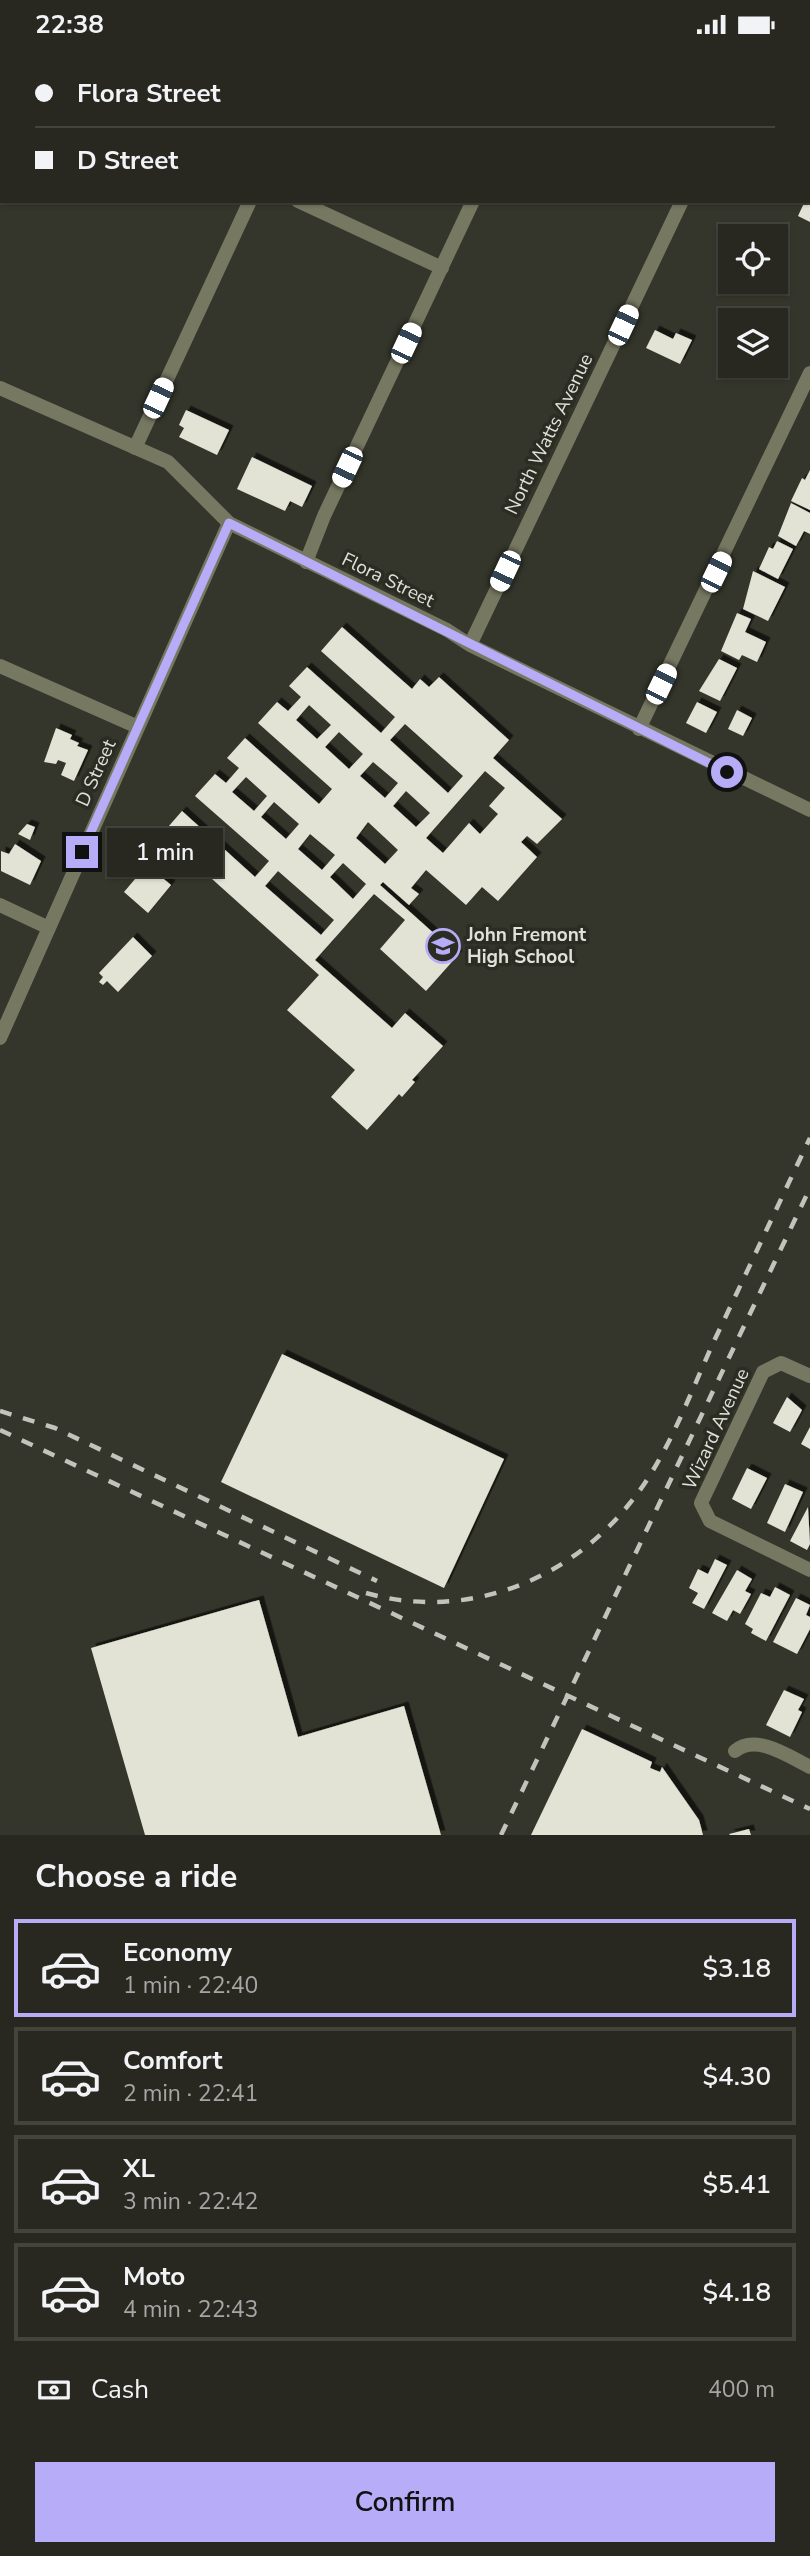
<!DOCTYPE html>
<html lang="en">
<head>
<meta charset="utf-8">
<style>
	:root { --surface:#282820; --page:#303029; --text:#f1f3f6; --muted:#a5a6a5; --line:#44443e; --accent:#b6acf8 }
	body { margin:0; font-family:"Nunito Sans",sans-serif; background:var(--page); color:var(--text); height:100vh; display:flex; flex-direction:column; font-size:26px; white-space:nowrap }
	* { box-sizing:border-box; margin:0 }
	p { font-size:23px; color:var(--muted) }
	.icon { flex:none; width:38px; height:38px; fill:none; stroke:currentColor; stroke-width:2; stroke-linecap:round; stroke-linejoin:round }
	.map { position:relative; height:1786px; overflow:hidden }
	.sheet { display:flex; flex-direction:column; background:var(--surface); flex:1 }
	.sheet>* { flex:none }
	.guide { position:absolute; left:0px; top:0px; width:810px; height:154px; box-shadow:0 2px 5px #0004,0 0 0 2px var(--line); display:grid; align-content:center; height:154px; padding:0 35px; background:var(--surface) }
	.tools { position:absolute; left:718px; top:175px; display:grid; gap:14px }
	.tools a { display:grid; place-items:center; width:70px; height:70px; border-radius:0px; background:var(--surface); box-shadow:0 2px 5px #0004,0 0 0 2px var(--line); font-size:35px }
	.end { position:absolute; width:32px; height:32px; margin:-16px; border:9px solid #b6acf8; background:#111; box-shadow:0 0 0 4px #111 }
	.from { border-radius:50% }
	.bubble { position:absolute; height:49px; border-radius:0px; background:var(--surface); box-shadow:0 2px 5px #0004,0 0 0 2px var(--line); font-size:23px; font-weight:600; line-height:49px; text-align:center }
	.car { position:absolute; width:21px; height:42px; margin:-21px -10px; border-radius:9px; box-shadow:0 0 5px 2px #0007; background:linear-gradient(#fff 24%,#345 0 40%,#fff 0 76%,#345 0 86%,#fff 0) }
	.guide b { display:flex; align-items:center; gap:24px; height:66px; font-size:26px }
	.guide b+b { border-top:2px solid var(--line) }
	.guide i { width:18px; height:18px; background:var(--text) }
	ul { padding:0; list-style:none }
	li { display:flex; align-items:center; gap:21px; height:98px; margin:0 14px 10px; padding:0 21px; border:4px solid var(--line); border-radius:0px }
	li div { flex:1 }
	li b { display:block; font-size:26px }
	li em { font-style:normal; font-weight:600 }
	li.on { border-color:var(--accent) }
	li>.icon { width:63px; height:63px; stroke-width:1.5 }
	h2 { padding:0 35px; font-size:32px; line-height:84px }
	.pay { display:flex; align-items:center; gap:18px; height:77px; padding:0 35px; font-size:26px }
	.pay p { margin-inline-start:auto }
	.primary-button { display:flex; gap:14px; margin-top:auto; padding:14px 35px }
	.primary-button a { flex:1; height:80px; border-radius:0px; background:var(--accent); color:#111; font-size:28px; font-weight:600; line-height:80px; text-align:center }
	.status { display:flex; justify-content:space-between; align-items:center; height:49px; padding:0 35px; background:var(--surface); direction:ltr }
	.status svg { height:19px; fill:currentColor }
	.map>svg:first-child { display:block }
	.building { fill:#e2e3d5; fill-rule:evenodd; filter:url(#shadow) }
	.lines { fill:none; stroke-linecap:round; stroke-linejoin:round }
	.minor { stroke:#777862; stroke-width:14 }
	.rail { stroke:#c3c3bc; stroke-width:4.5; stroke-dasharray:12 12; stroke-linecap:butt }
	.route { stroke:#b6acf8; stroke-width:9 }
	.labels { text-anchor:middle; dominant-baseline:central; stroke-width:7; stroke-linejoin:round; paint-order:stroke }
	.street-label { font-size:19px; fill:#e1e1db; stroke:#2b2c22 }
	.poi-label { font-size:19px; font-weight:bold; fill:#e1e1db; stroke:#2b2c22; text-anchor:start }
</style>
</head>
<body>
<div class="status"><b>22:38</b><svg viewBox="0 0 49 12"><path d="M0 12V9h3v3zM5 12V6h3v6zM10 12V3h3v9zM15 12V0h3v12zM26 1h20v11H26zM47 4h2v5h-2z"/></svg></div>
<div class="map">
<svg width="810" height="1786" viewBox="0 0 810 1786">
	<defs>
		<filter id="shadow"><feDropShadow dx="4.5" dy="-4.5" stdDeviation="0" flood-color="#0009"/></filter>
	</defs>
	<rect width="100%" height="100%" fill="#35362b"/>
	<path class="building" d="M805 152H810V173L798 167Z
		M655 281 673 290 676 284 692 291 680 315 646 299Z
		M186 361 229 381 217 406 179 388 184 379 179 376Z
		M252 408 312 437 302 458 290 452 285 462 237 440Z
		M810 421V461L791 452 802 429 805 431Z
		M791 454 810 464V485L804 482 796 497 778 487Z
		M777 492 793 500 778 530 759 520 769 498 773 500Z
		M753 522 785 538 768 572 743 560Z
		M737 564 751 570 745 583 766 593 757 613 742 606 739 611 721 602Z
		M342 578 412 640 420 630 429 638 439 628 509 691 493 709 562 770 537 795 527 787 521 793 537 808 498 852 482 838 466 856 426 821 411 839 419 845 409 856 383 833 380 836 458 906 426 942 380 900 405 871 374 845 315 911 392 979 405 964 443 997 412 1031 415 1033 402 1048 399 1045 367 1081 331 1048 355 1021 287 961 319 926 162 785 182 762 255 828 269 812 195 747 215 725 226 734 239 719 227 709 245 689 319 755 332 740 258 674 277 653 288 662 301 648 289 637 307 618 381 684 395 668 321 602ZM309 656 331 676 317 690 296 671ZM405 675 463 727 448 744 390 691ZM339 683 363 705 349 720 325 698ZM373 713 398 734 385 749 360 727ZM485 722 505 739 489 757 498 765 480 785 469 774 443 804 426 789ZM246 728 267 747 254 762 232 743ZM406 742 430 764 416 778 393 757ZM274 753 299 775 286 790 261 768ZM368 773 398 801 385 815 356 789ZM310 785 335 806 322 821 298 800ZM343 814 366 835 353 850 330 828ZM278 822 334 871 321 886 265 837Z
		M719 610 737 619 720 652 699 642Z
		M697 653 717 663 706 684 686 674Z
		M737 661 752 669 743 687 728 680Z
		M56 679 72 686 70 690 79 694 77 697 88 701 74 732 61 726 66 714 58 711 56 715 44 713Z
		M27 775 35 778 30 791 18 785Z
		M15 795 41 812 30 836 1 822V802L9 805Z
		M147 816 171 836 148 864 124 843Z
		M133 888 152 907 118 943 107 932 103 936 99 933 103 928 99 924Z
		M282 1305 504 1410 444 1539 221 1433Z
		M787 1348 802 1361 790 1383 773 1374Z
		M810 1378V1400L801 1395Z
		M747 1419 767 1429 751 1460 732 1450Z
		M785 1435 803 1443 785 1483 767 1474Z
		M808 1458 810 1495 807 1501 790 1492Z
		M715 1510 727 1516 704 1560 692 1554 698 1544 689 1539 698 1520 708 1525Z
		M737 1521 752 1530 745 1542 751 1545 740 1565 733 1561 727 1572 712 1564Z
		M775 1538 790 1546 766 1592 751 1584 753 1580 745 1575 761 1544 770 1548Z
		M796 1549 810 1556 806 1566 810 1568V1580L797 1605 773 1593Z
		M259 1551 298 1688 404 1657 441 1786H145L91 1599Z
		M784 1641 804 1650 798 1661 802 1663 790 1688 766 1676Z
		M582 1680 652 1713 650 1719 660 1723 662 1718 699 1771 703 1786H531Z
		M749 1780 751 1786H730L729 1785Z"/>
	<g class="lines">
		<path class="minor" d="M628 0 632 2
			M320 2 321 0
			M545 2 546 0
			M754 2 755 0
			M0 130 2 131
			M298 152 442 219
			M0 339 168 413 229 474 447 581 470 596 810 761
			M135 399 250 152
			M306 513 324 467 473 152
			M470 596 682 152
			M0 617 138 678
			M639 680 810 324
			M0 856 49 879
			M0 989 229 474
			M810 1327 781 1314 763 1323 701 1454 710 1472 810 1521
			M735 1702C756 1684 790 1708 810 1718"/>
		<path class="rail" d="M0 1362 55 1379 377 1532
			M0 1381 810 1760
			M366 1544C465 1572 567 1533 630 1454 668 1408 690 1344 715 1290 747 1223 778 1156 810 1089
			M501 1786 810 1139"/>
	</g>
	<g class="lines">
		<path class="route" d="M82 803 229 474 727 723"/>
	</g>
	<defs>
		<g id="school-ring" transform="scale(1.75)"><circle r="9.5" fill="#2b2c22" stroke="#b6acf8" stroke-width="1.5"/><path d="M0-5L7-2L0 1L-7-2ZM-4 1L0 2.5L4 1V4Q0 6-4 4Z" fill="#b6acf8"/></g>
	</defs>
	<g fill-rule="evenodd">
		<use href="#school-ring" x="443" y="897"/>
	</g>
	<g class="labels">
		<g class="street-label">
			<text transform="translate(549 385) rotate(-64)">North Watts Avenue</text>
			<text transform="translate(388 531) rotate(26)">Flora Street</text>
			<text transform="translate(96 724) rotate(-66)">D Street</text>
			<text transform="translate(716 1380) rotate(-65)">Wizard Avenue</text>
		</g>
		<g class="poi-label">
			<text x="467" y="886">John Fremont<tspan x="467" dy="22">High School</tspan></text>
		</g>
	</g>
</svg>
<div class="tools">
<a><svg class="icon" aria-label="locate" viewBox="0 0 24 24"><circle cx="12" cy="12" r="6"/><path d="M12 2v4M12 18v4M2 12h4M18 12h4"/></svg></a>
<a><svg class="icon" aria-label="layers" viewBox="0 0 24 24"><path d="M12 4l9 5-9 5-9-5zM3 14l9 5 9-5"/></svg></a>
</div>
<i class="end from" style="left:727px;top:723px"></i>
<i class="end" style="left:82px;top:803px"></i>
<div class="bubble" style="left:107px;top:779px;width:116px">1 min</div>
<i class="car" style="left:623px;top:276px;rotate:25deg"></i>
<i class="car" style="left:406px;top:294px;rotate:25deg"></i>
<i class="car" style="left:158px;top:349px;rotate:25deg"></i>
<i class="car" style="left:347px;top:418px;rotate:205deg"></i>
<i class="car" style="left:505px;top:522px;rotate:205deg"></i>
<i class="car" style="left:716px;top:523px;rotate:26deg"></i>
<i class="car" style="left:661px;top:635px;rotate:26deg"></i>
<div class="guide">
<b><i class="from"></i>Flora Street</b>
<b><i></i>D Street</b>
</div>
</div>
<section class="sheet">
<h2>Choose a ride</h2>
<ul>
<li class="on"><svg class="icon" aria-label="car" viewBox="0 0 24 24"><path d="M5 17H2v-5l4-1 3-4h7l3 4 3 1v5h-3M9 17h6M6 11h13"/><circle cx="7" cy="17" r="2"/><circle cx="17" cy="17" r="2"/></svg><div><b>Economy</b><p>1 min · 22:40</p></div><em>$3.18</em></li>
<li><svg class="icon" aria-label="car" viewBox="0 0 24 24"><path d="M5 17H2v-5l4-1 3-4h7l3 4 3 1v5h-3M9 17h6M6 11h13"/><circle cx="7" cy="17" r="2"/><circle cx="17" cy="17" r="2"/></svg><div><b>Comfort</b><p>2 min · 22:41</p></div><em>$4.30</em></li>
<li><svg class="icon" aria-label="car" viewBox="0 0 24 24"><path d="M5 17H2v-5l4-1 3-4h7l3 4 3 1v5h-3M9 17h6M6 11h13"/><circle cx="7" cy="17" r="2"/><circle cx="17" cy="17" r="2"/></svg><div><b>XL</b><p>3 min · 22:42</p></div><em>$5.41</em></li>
<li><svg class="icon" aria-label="car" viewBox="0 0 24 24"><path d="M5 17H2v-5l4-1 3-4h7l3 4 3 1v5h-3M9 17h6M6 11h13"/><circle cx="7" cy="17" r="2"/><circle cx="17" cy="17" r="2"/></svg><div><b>Moto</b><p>4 min · 22:43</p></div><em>$4.18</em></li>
</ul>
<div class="pay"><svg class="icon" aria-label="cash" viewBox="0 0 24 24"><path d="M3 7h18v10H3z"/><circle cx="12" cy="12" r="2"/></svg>Cash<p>400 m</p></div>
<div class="primary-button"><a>Confirm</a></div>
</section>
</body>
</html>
